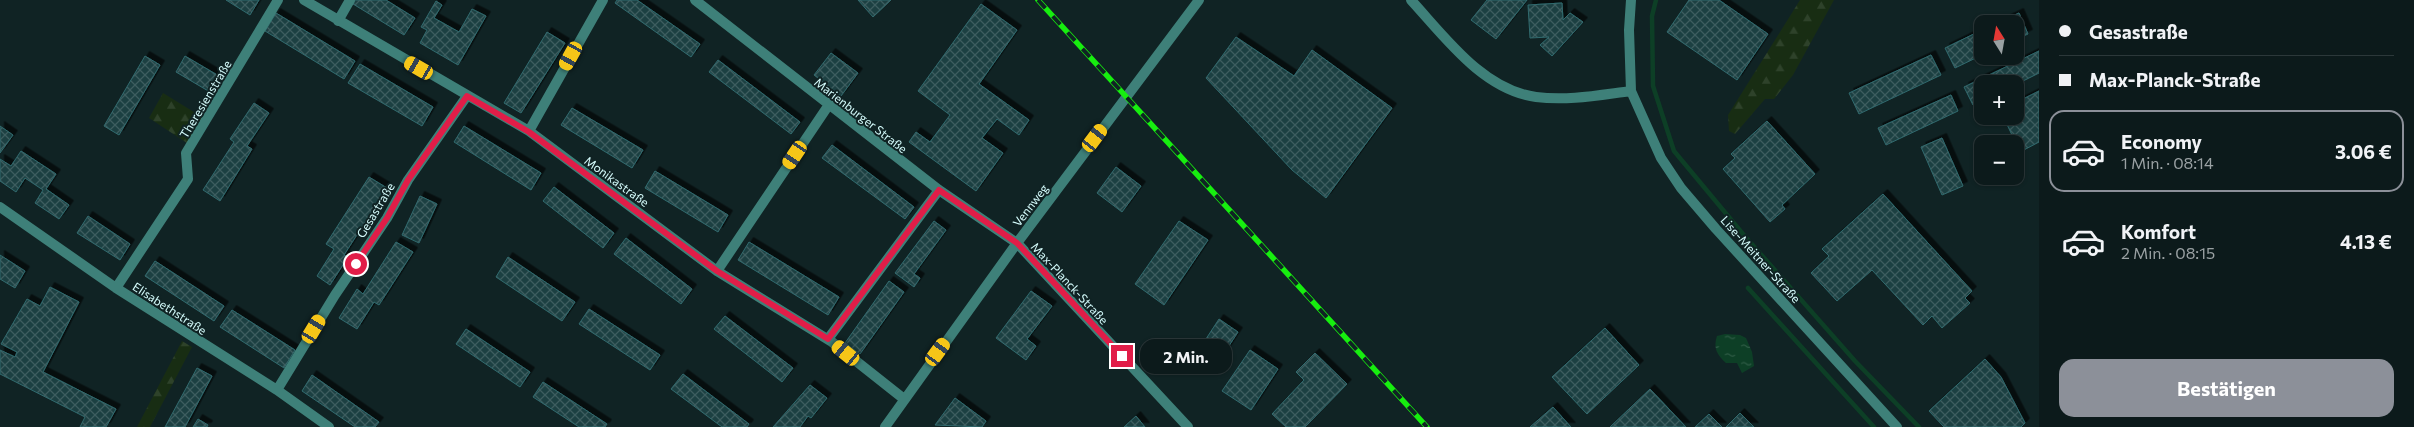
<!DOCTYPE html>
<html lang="de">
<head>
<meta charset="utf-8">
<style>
	:root { --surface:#0c1a1b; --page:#152324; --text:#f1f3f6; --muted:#9aa1a3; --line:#2c383a; --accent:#8c9099 }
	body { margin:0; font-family:Commissioner,sans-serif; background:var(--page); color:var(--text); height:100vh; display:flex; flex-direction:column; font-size:19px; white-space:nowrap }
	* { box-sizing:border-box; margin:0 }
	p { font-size:16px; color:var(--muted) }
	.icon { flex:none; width:28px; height:28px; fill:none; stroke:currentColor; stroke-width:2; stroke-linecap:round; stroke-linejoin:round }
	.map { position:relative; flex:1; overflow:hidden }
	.drawer { display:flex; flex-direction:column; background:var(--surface); width:375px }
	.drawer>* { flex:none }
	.banner { display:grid; align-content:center; height:110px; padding:0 20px; background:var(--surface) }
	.needle { width:32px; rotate:349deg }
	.buttons { position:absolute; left:1974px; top:15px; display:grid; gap:10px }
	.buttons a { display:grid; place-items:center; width:50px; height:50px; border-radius:10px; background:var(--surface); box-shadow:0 1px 4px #0004,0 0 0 1px var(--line); font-size:25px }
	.end { position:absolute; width:22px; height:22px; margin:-11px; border:6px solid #e11d48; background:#fff; box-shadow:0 0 0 2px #fff }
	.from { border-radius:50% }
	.bubble { position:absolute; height:35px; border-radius:15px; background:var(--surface); box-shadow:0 1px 4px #0004,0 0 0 1px var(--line); font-size:16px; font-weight:700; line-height:35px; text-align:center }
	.car { position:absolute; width:15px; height:30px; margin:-15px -8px; border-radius:6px; box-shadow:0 0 4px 1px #0007; background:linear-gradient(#f5c518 24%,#345 0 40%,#f5c518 0 76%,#345 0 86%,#f5c518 0) }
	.banner b { display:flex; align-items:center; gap:18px; height:48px; font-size:19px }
	.banner b+b { border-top:1px solid var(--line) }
	.banner i { width:12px; height:12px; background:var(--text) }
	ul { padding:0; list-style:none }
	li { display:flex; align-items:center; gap:15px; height:82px; margin:0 10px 8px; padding:0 10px; border:2px solid transparent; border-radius:15px }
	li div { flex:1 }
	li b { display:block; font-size:19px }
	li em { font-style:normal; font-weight:700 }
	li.active { border-color:var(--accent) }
	li>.icon { width:45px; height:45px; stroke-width:1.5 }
	.primary-button { display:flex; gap:10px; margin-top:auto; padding:10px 20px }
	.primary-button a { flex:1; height:58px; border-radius:15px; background:var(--accent); color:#fff; font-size:20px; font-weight:700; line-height:58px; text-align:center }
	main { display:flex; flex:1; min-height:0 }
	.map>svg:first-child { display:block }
	.forest { fill:url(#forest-firs) }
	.water { fill:url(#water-ripples) }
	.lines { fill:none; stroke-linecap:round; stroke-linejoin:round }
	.stream { stroke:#0d3f26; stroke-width:4.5 }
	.building { fill:url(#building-cross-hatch); stroke:#316a6e; filter:url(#shadow) }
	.minor { stroke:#3e8079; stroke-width:10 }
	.rail-casing { stroke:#17ee0f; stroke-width:5.5 }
	.rail { stroke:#102324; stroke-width:4; stroke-dasharray:11; stroke-linecap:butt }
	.route { stroke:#e11d48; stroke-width:6 }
	.labels { text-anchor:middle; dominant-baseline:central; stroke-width:4; stroke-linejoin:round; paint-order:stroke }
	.street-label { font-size:12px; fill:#d5fcfc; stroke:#102324 }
</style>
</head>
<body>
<main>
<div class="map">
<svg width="2039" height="427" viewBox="0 0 2039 427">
	<defs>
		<pattern id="forest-firs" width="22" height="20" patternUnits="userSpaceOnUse" patternTransform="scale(1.25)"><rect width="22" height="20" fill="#182d13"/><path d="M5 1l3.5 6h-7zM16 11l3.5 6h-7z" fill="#2e422a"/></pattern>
		<pattern id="water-ripples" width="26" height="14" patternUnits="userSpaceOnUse" patternTransform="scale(1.25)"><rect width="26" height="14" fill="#0d3f26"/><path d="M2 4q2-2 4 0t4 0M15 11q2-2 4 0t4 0" fill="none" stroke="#2f5c46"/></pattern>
		<pattern id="building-cross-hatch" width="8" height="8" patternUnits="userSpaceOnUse" patternTransform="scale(1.25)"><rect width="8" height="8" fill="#1d4143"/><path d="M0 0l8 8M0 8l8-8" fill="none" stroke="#3d5d5f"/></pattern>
		<filter id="shadow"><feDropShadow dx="4.5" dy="-4.5" stdDeviation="0" flood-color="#0009"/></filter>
	</defs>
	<rect width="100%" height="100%" fill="#102324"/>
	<path class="forest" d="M1800 0H1834L1793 75 1774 99H1765L1735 134 1729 131 1728 115Z
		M163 93 202 117 187 143 149 118Z
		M182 341 192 347 150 427H137Z"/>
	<path class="water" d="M1725 334 1740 335 1746 338 1752 352 1754 366 1742 373 1737 363H1726C1717 355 1713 348 1717 336Z"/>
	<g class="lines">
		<path class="stream" d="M1656 0 1652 16 1653 86 1674 151 1743 234 1855 361 1919 427
			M1748 288 1874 427"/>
	</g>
	<path class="building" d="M226 0H259L250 15Z
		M355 0H386L415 18 404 35 353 4Z
		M617 0H637L700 44 691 57 615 3Z
		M858 0H891L873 17Z
		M1487 0H1527L1496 39 1471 20Z
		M1689 0H1719L1768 34 1737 80 1667 32Z
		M436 1 442 5 434 18 459 32 472 9 486 16 458 65 420 43 427 30 421 27Z
		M1562 3 1563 20 1570 13 1583 22 1552 56 1540 45 1549 37 1530 38 1528 5Z
		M981 4 1017 30 979 84 1029 120 1019 135 997 119 982 138 1003 153 976 191 909 142 916 132 930 142 950 115 918 91Z
		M276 13 355 61 344 79 265 31Z
		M2019 13 2028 34 2015 40V24H1996Z
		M1982 30V55L1955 68 1945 48Z
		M547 32 565 43 521 113 504 103Z
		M1236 37 1294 76 1312 50 1392 108 1326 198 1292 170 1206 78Z
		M2039 51V73L2015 85 1982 84V100L1973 105 1964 87Z
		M831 53 858 73 841 96 814 75Z
		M1931 55 1941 75 1859 114 1849 93Z
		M145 56 160 65 119 135 104 126Z
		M185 56 219 76 210 92 176 72Z
		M718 60 800 122 791 134 709 72Z
		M360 64 433 107 422 126 348 83Z
		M2039 91V142L2020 152 2003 116H2015V103Z
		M1951 95 1958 111 1886 145 1878 128Z
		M254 103 269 113 247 146 252 149 220 201 203 190 234 142 230 139Z
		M572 108 643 150 632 168 561 125Z
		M1767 121 1815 174 1782 205 1785 209 1770 222 1723 169 1735 158 1731 154Z
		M0 126 13 135 0 153Z
		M464 126 541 173 531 190 454 142Z
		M1942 138 1963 186 1942 195 1921 147Z
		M832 145 914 207 905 219 822 158Z
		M21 151 56 174 46 189 69 205 59 219 35 203 43 190 25 178 16 192 0 181V159L11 166Z
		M1116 167 1141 186 1122 212 1097 193Z
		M655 171 728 215 718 232 645 188Z
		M369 177 387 188 344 255 348 257 330 285 317 276 334 249 326 244Z
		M554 187 614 233 603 248 543 201Z
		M1883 194 1972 291 1965 298 1970 303 1942 328 1932 316 1923 325 1872 270 1837 301 1811 273 1829 256 1822 249Z
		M420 196 437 204 419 243 402 235Z
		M88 216 130 244 120 260 77 233Z
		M934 221 946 230 914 274 920 278 914 287 895 273Z
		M1179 221 1208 240 1164 305 1135 284Z
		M626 238 692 289 681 304 614 254Z
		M396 242 413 252 379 305 374 302 357 329 339 318 357 289 363 294Z
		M749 242 839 297 828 315 738 260Z
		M0 255 25 271 15 288 0 279Z
		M508 257 575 302 562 321 496 277Z
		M155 261 224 306 214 321 145 276Z
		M889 281 904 292 860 354 845 343Z
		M50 287 79 302 43 372 116 409 106 427H80L85 417 0 374V350L15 357 17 352 1 344 27 299 40 306Z
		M1031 291 1052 306 1027 339 1036 346 1026 360 996 338Z
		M589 309 660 355 650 370 579 324Z
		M232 310 295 350 284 368 220 327Z
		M725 316 793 368 782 382 714 329Z
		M1219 319 1238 332 1223 355 1204 342Z
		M1605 328 1639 365 1587 414 1552 377Z
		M466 329 530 372 520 387 456 344Z
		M1250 350 1278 369 1251 410 1222 391Z
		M1315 353 1347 384 1305 427H1286L1272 414 1304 380 1296 372Z
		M1985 359 2001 377 2025 423 2021 427H1944L1929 411Z
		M197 368 212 376 185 427H165Z
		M683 374 749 424 747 427H722L671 389Z
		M312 375 379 422 375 427H355L302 391Z
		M543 382 607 424 605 427H579L533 397Z
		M810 385 827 398 811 418 808 416 800 427H773Z
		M1650 389 1686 427H1610Z
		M955 398 986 421 982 427 935 425Z
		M1553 407 1571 427H1530Z
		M1740 413 1754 427H1726Z
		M1709 414 1722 427H1695Z
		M1136 416 1145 427H1124Z
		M198 419 208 425 207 427H193Z"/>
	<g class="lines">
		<path class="minor" d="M304 0 529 131 717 271 832 342 904 399
			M695 0 939 190 1017 243 1188 427
			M1411 0C1445 37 1483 90 1536 97 1568 101 1599 95 1631 91
			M1631 0 1629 30 1631 91 1661 158 1681 188 1716 229 1897 427
			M338 21 350 0
			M529 131 603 0
			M0 207 116 288 277 390 329 427
			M717 271 828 106
			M116 288 188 179 186 153 278 0
			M828 339 939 190
			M277 390 335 295 387 218 408 180 467 96
			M885 427 1017 243 1199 0"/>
		<g class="rail-casing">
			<path id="rail" d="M1038 0 1427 427"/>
		</g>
		<use href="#rail" class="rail"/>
	</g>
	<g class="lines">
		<path class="route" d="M356 264 387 218 408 180 467 96 529 132 717 271 828 339 939 190 1017 243 1122 356"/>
	</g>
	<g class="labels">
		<g class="street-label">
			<text transform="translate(205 99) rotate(-59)">Theresienstraße</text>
			<text transform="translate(861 115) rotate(38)">Marienburger Straße</text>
			<text transform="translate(617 181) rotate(36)">Monikastraße</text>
			<text transform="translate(1030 205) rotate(-53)">Vennweg</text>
			<text transform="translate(375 210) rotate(-59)">Gesastraße</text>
			<text transform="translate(1761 259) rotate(48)">Lise-Meitner-Straße</text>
			<text transform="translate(1070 283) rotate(47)">Max-Planck-Straße</text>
			<text transform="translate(170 308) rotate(33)">Elisabethstraße</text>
		</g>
	</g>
</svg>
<div class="buttons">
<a><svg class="needle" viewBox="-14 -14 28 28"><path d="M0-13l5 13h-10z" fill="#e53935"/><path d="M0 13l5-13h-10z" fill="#9aa1a3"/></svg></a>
<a>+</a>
<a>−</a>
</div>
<i class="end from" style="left:356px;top:264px"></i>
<i class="end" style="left:1122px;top:356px"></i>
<div class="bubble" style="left:1140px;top:339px;width:92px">2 Min.</div>
<i class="car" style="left:571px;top:56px;rotate:209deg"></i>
<i class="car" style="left:419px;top:68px;rotate:300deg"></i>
<i class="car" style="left:1095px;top:138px;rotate:37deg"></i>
<i class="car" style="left:795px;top:155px;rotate:214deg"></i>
<i class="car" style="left:314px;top:329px;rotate:31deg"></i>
<i class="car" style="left:938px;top:352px;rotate:36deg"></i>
<i class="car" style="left:846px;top:353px;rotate:309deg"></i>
</div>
<section class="drawer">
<div class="banner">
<b><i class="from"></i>Gesastraße</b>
<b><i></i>Max-Planck-Straße</b>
</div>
<ul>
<li class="active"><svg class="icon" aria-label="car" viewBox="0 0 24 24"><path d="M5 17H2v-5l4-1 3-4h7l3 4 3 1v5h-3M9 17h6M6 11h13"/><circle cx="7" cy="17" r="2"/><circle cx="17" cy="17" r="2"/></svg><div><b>Economy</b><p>1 Min. · 08:14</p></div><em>3.06 €</em></li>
<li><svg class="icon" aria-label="car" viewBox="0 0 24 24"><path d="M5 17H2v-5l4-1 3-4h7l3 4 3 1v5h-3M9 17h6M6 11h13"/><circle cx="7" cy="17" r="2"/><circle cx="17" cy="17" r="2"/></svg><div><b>Komfort</b><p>2 Min. · 08:15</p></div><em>4.13 €</em></li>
</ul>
<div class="primary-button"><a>Bestätigen</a></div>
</section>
</main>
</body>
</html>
